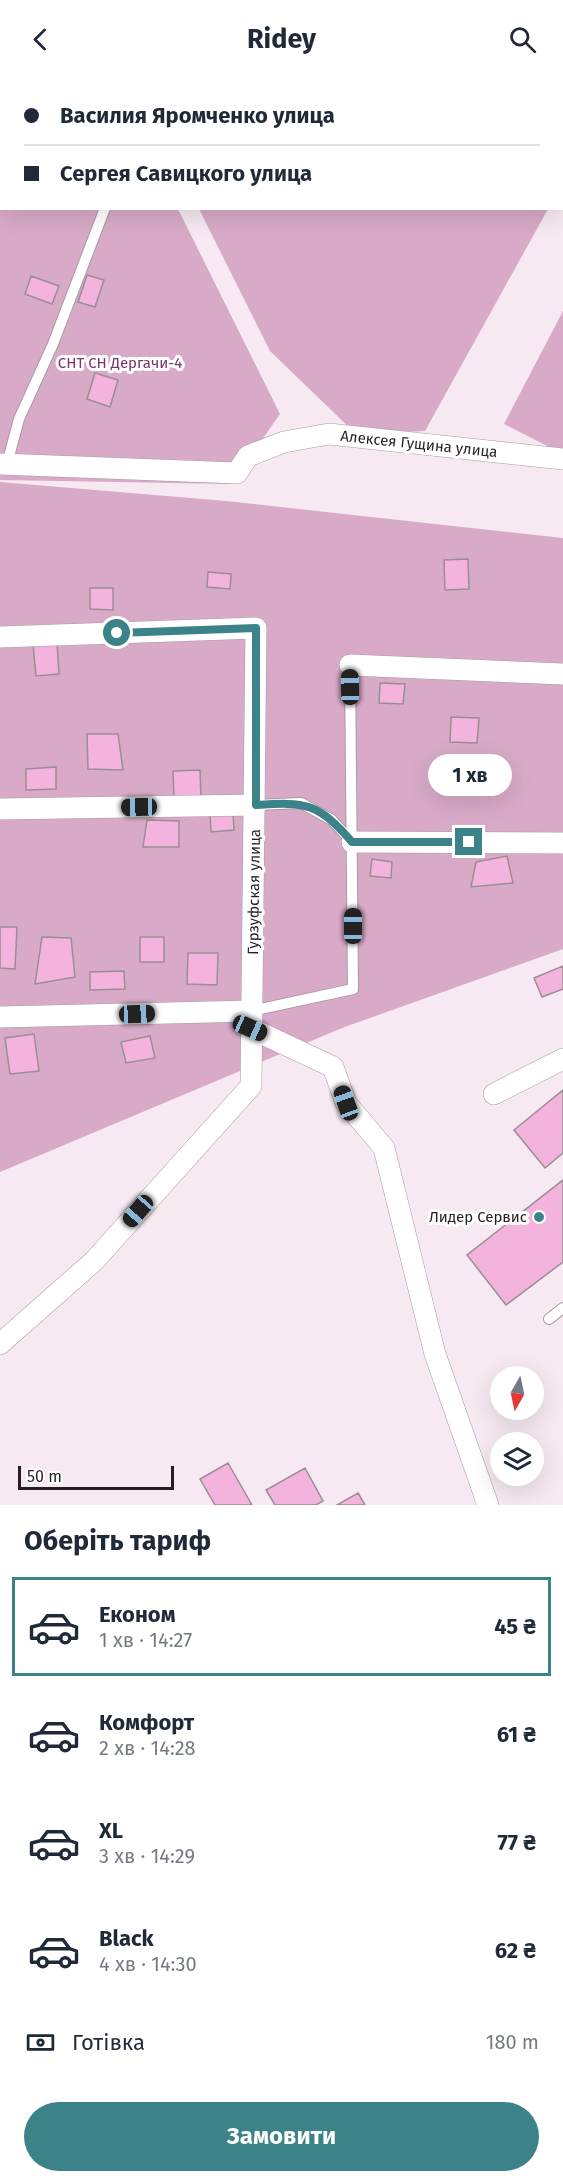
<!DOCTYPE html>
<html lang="uk">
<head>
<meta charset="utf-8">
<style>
	:root { --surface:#fff; --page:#f6f6f7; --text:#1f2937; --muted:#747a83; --line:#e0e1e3; --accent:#3c8389 }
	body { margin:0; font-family:"Fira Sans",sans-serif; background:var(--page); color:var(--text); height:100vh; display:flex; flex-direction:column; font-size:22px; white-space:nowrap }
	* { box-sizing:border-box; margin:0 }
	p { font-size:20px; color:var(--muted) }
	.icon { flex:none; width:33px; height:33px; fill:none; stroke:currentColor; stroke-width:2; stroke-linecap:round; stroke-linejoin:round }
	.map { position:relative; height:1427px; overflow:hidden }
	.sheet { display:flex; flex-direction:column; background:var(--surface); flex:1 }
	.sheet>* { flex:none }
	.banner { position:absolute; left:0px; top:0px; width:564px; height:132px; box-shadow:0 6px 24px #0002; display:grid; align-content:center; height:132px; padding:0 24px; background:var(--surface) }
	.needle { width:39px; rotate:189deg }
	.controls { position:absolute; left:490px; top:1288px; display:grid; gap:12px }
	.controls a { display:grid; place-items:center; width:54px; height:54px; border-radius:50%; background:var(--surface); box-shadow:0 6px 24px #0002; font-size:30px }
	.scale { position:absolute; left:18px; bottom:15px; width:156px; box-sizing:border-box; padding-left:6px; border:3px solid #241f22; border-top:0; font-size:16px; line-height:21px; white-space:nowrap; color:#241f22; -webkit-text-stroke:4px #fff; paint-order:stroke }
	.end { position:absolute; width:27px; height:27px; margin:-14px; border:8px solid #3c8389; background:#fff; box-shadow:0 0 0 3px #fff }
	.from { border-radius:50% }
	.bubble { position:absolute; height:42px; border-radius:21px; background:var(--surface); box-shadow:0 6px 24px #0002; font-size:20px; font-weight:700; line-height:42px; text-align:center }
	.car { position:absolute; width:18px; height:36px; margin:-18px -9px; border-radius:8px; box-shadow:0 0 4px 2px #0007; background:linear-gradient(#222 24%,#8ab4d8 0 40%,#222 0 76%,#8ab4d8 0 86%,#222 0) }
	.banner b { display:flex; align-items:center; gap:21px; height:57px; font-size:22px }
	.banner b+b { border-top:2px solid var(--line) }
	.banner i { width:15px; height:15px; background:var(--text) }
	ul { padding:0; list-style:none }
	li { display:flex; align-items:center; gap:18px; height:99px; margin:0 12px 9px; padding:0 12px; border:3px solid transparent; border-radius:0px }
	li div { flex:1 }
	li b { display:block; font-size:22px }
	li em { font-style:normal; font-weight:700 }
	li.current { border-color:var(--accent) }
	li>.icon { width:54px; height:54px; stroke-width:1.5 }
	h2 { padding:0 24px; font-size:27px; line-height:72px }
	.pay { display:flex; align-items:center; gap:15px; height:66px; padding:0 24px; font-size:22px }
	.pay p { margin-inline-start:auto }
	.primary-button { display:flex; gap:12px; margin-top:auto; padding:12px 24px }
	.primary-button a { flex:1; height:69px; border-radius:36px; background:var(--accent); color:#fff; font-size:24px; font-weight:700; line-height:69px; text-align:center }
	header { display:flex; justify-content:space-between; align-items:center; height:78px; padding:0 24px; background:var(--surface); font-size:27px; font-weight:700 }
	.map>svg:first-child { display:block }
	.green { fill:#d8aac7 }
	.building { fill:#f3b3dc; stroke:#9a8e95; stroke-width:1.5 }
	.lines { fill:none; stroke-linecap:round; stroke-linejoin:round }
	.service-casing { stroke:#a89ba3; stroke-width:12 }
	.minor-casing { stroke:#a89ba3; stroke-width:22 }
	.service { stroke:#fff; stroke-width:10 }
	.minor { stroke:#fff; stroke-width:21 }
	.route { stroke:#3c8389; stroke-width:8 }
	.poi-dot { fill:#3c8389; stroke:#fff; stroke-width:2 }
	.labels { text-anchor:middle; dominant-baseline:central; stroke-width:6; stroke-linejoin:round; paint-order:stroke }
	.park-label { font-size:15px; fill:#7b3366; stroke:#fff }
	.street-label { font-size:15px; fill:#241f22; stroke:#fff }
	.poi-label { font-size:15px; fill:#241f22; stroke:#fff; text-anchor:end }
</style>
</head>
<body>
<header><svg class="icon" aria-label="back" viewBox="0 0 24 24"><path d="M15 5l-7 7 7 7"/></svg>Ridey<svg class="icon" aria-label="search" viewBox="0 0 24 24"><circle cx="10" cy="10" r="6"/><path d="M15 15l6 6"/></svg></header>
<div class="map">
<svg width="563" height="1427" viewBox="0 0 563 1427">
	<rect width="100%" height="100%" fill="#f6e9f1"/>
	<path class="green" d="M0 0H116L2 2V130L178 131 280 336 231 406 0 402Z
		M133 0H563V103L562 2Z
		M199 131H548L425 353 356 356 270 273Z
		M563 233V376L504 346Z
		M0 404 226 423 563 460V871L342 950 0 1094Z"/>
	<path class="building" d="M87 197 104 202 95 229 78 224Z
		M31 198 59 208 52 226 25 216Z
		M95 295 118 302 110 329 87 321Z
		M468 481 469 511 445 512 444 482Z
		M208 494 231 496 230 511 207 509Z
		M90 510H113V532L90 531Z
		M57 565 59 596 36 598 33 566Z
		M380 605 405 606 403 626 379 625Z
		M451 639 479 640 477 665 450 664Z
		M87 656H118L123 692 88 691Z
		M56 689V711L26 712V691Z
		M200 692 201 721 174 722 173 693Z
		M233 735 234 752 211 754 210 736Z
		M147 742 179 743V769H143Z
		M507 778 513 805 471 809 476 784Z
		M372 781 392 784 391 800 370 798Z
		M0 849H17L15 891 0 890Z
		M42 859 71 860 75 899 35 906Z
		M140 859H164V884H140Z
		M188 875H218L217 907 187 906Z
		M563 888V911L542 919 534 900Z
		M124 893 125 911 90 912V894Z
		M34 956 39 993 10 996 5 960Z
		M150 958 155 980 126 985 121 964Z
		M563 1012V1075L545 1090 514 1052Z
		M563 1102V1184L506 1227 467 1177Z
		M228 1385 252 1427H215L200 1401Z
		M305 1390 323 1423 316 1427H275L266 1412Z
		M358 1415 365 1427H337Z"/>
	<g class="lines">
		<g class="service-casing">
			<path id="service" d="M7 386 19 341 53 266 105 130
				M256 727 301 725 332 742 352 764
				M251 933 353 911 350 587
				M549 1241 563 1230"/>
		</g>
		<g class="minor-casing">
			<path id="minor" d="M0 386 237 395 248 378 284 364 329 356 563 381
				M0 559 256 550 251 1008 94 1183 0 1266
				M350 587 563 596
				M0 731 256 727
				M352 764 563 765
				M0 939 251 933
				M250 950 333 989 346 1025 384 1070 435 1276 488 1427
				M494 1016 563 981"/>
		</g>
		<use href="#service" class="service"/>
		<use href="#minor" class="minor"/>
	</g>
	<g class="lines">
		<path class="route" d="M117 555 256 550V727C306 724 317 724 352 764H469"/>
	</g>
	<circle class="poi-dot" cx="539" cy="1139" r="6"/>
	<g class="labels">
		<g class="park-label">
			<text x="120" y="285">СНТ СН Дергачи-4</text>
		</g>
		<g class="street-label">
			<text transform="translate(419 366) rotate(6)">Алексея Гущина улица</text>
			<text transform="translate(254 814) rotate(-89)">Гурзуфская улица</text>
		</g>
		<g class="poi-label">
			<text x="527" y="1139">Лидер Сервис</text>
		</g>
	</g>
</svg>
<div class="controls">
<a><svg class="needle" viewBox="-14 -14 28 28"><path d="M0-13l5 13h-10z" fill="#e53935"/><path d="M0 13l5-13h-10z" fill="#747a83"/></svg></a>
<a><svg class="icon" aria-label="layers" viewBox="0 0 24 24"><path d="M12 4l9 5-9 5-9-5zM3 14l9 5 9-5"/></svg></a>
</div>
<div class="scale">50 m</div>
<i class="end from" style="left:117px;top:555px"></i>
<i class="end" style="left:469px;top:764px"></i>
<div class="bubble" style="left:428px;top:676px;width:84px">1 хв</div>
<i class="car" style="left:350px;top:609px;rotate:359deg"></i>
<i class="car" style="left:139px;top:729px;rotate:269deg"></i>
<i class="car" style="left:353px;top:848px;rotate:0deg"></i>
<i class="car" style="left:137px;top:936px;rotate:88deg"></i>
<i class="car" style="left:250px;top:950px;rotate:114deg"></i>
<i class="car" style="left:346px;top:1025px;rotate:340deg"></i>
<i class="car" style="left:138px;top:1133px;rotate:221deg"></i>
<div class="banner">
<b><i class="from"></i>Василия Яромченко улица</b>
<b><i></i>Сергея Савицкого улица</b>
</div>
</div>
<section class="sheet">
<h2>Оберіть тариф</h2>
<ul>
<li class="current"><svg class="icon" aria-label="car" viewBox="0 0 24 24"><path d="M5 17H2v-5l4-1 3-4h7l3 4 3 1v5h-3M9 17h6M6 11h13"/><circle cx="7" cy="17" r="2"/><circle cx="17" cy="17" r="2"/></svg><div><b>Економ</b><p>1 хв · 14:27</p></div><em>45 ₴</em></li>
<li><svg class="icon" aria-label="car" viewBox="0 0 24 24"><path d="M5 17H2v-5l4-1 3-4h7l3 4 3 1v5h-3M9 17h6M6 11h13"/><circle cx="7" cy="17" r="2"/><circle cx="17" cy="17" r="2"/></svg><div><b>Комфорт</b><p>2 хв · 14:28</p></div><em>61 ₴</em></li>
<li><svg class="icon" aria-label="car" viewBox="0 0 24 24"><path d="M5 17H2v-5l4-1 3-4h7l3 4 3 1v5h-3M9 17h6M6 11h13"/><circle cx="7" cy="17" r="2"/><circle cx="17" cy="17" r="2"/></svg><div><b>XL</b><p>3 хв · 14:29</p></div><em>77 ₴</em></li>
<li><svg class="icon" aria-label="car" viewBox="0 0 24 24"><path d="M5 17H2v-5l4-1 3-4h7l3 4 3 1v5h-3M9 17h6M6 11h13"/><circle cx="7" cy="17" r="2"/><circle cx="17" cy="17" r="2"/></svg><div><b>Black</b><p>4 хв · 14:30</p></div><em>62 ₴</em></li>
</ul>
<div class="pay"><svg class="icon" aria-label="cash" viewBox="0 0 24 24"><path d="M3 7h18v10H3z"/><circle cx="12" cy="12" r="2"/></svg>Готівка<p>180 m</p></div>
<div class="primary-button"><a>Замовити</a></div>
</section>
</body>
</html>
